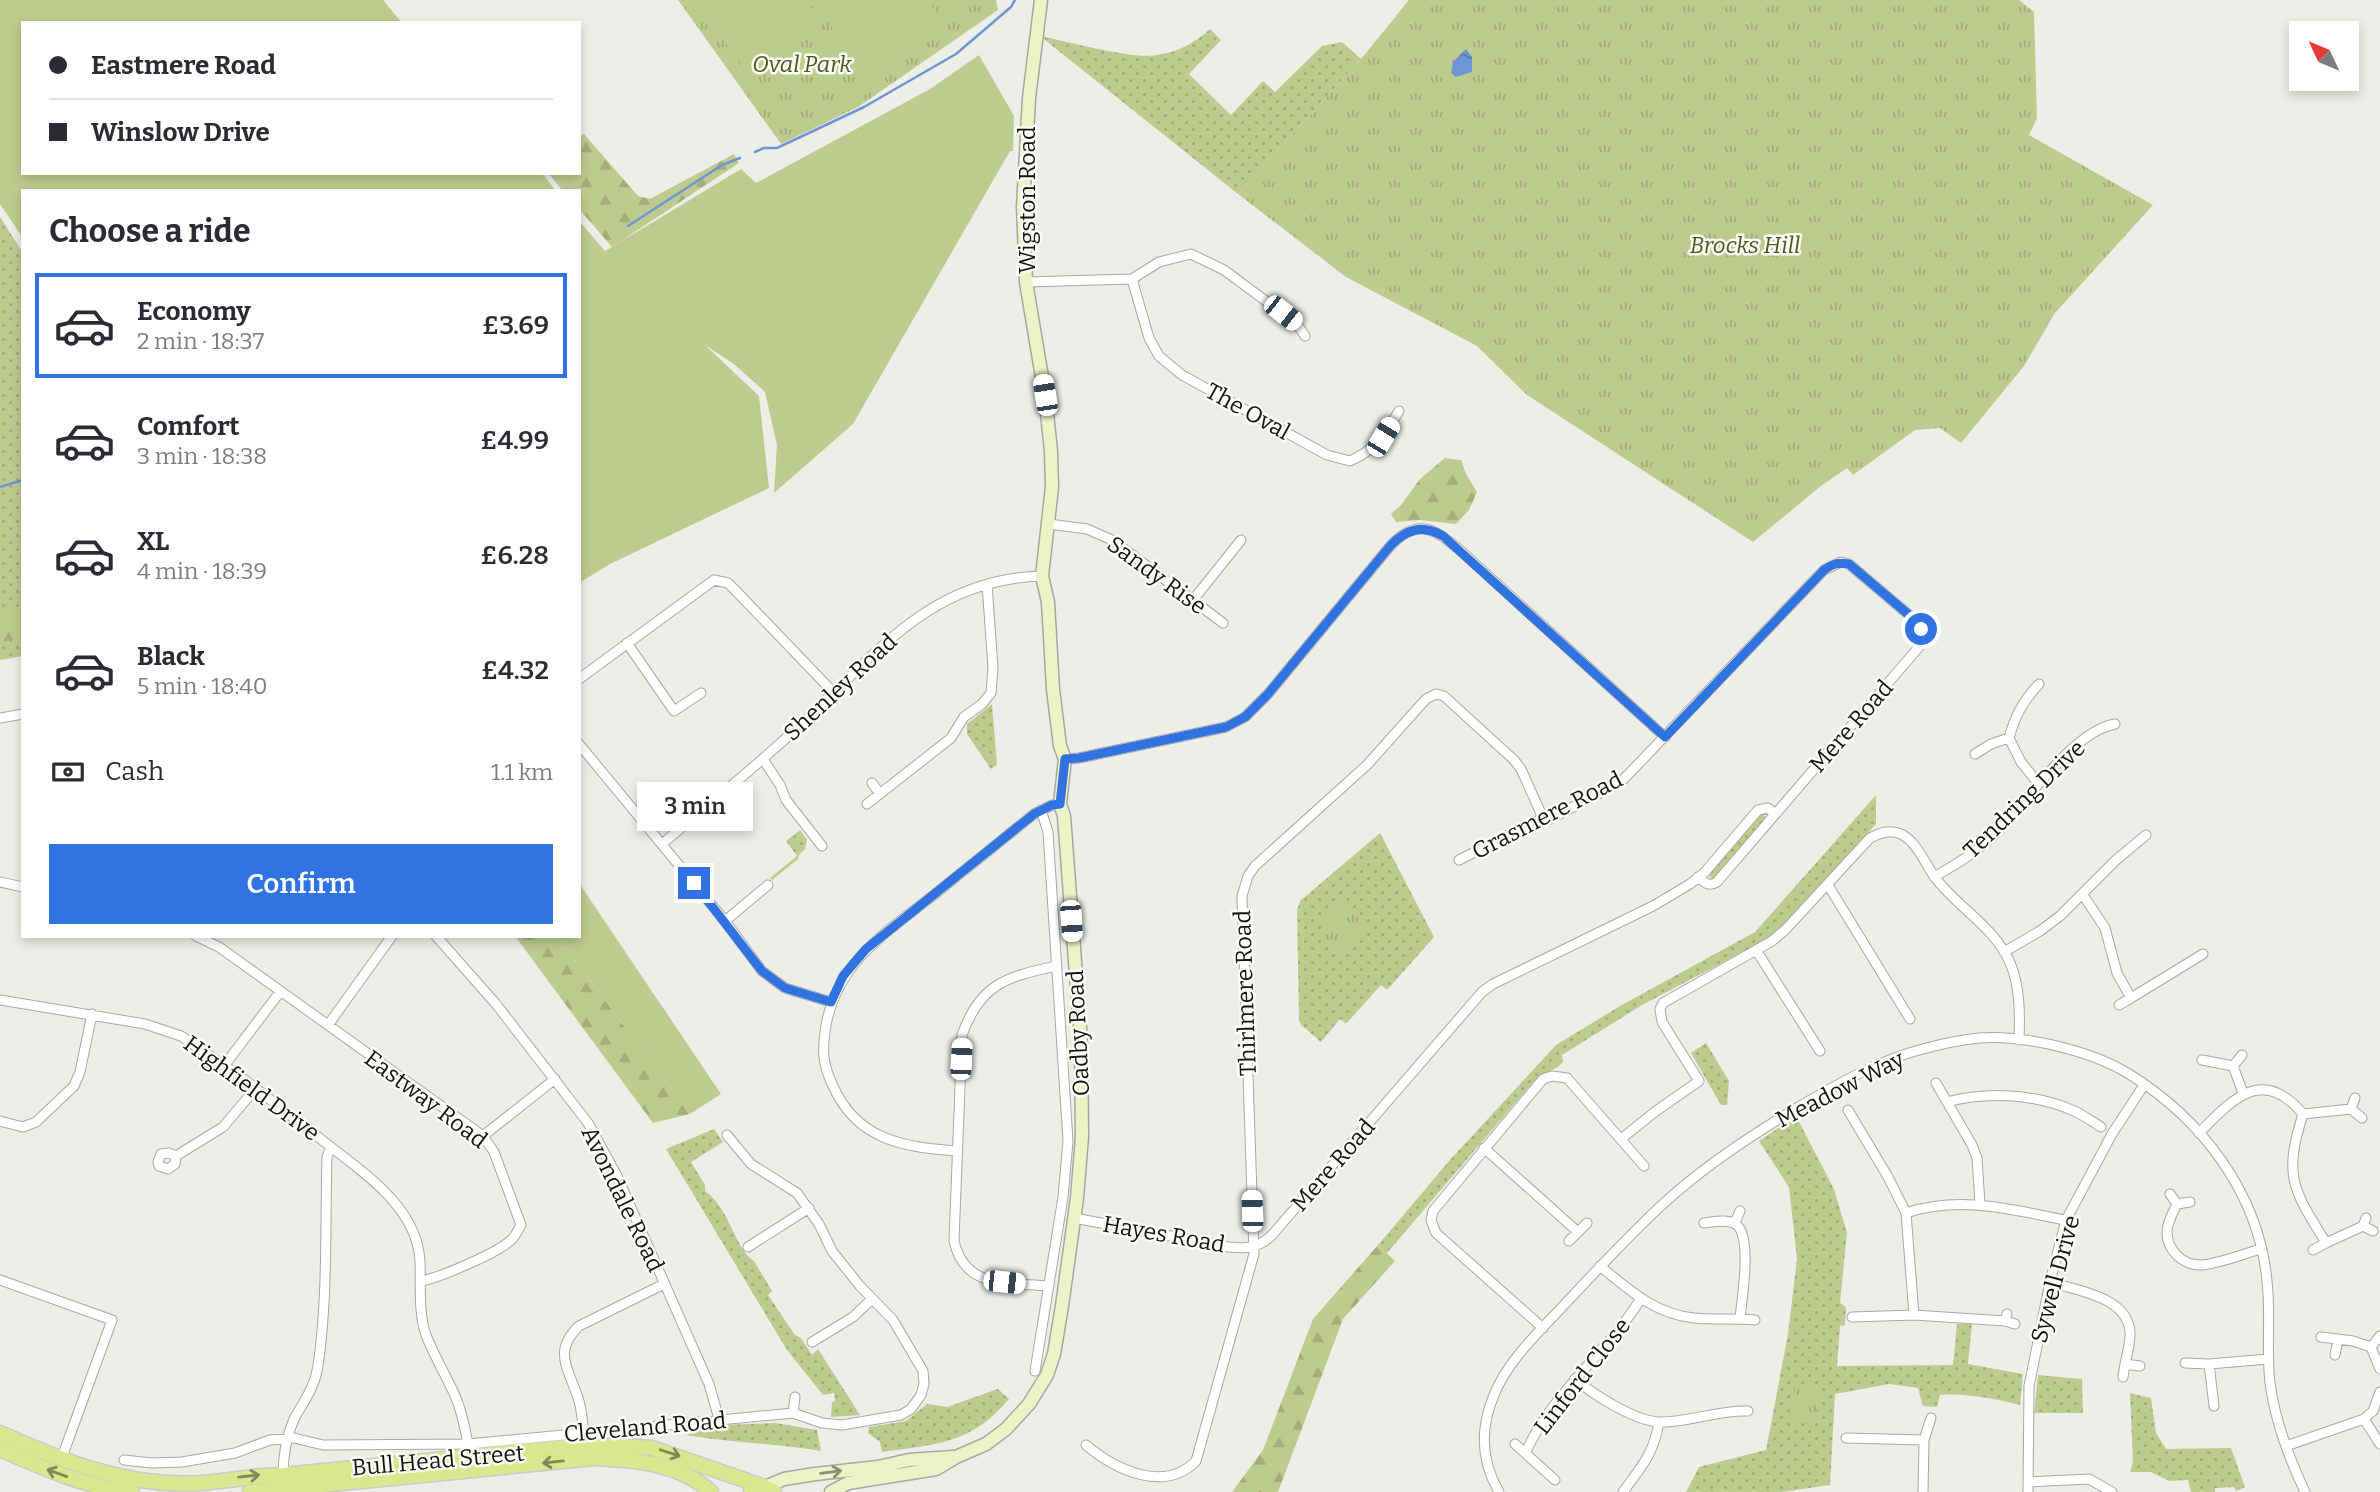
<!DOCTYPE html>
<html lang="en">
<head>
<meta charset="utf-8">
<style>
	:root { --surface:#fff; --page:#f2f2f3; --text:#2b2b33; --muted:#7c7c81; --line:#e1e1e2; --accent:#3072e0 }
	body { margin:0; font-family:Bitter,serif; background:var(--page); color:var(--text); height:100vh; display:flex; flex-direction:column; font-size:26px; white-space:nowrap }
	* { box-sizing:border-box; margin:0 }
	p { font-size:23px; color:var(--muted) }
	.icon { flex:none; width:38px; height:38px; fill:none; stroke:currentColor; stroke-width:2; stroke-linecap:round; stroke-linejoin:round }
	.map { position:relative; flex:1; overflow:hidden }
	.details { position:absolute; left:21px; top:189px; width:560px; height:749px; display:flex; flex-direction:column; background:var(--surface); border-radius:0px; box-shadow:0 4px 10px #0003 }
	.details>* { flex:none }
	.hud { position:absolute; left:21px; top:21px; width:560px; height:154px; border-radius:0px; box-shadow:0 4px 10px #0003; display:grid; align-content:center; height:154px; padding:0 28px; background:var(--surface) }
	.needle { width:46px; rotate:314deg }
	.tools { position:absolute; left:2289px; top:21px; display:grid; gap:14px }
	.tools a { display:grid; place-items:center; width:70px; height:70px; border-radius:0px; background:var(--surface); box-shadow:0 4px 10px #0003; font-size:35px }
	.end { position:absolute; width:32px; height:32px; margin:-16px; border:9px solid #3072e0; background:#fff; box-shadow:0 0 0 4px #fff }
	.from { border-radius:50% }
	.bubble { position:absolute; height:49px; border-radius:0px; background:var(--surface); box-shadow:0 4px 10px #0003; font-size:23px; font-weight:600; line-height:49px; text-align:center }
	.car { position:absolute; width:21px; height:42px; margin:-21px -10px; border-radius:9px; box-shadow:0 0 5px 2px #0007; background:linear-gradient(#fff 24%,#345 0 40%,#fff 0 76%,#345 0 86%,#fff 0) }
	.hud b { display:flex; align-items:center; gap:24px; height:66px; font-size:26px }
	.hud b+b { border-top:2px solid var(--line) }
	.hud i { width:18px; height:18px; background:var(--text) }
	ul { padding:0; list-style:none }
	li { display:flex; align-items:center; gap:21px; height:105px; margin:0 14px 10px; padding:0 14px; border:4px solid transparent; border-radius:0px }
	li div { flex:1 }
	li b { display:block; font-size:26px }
	li em { font-style:normal; font-weight:600 }
	li.selected { border-color:var(--accent) }
	li>.icon { width:63px; height:63px; stroke-width:1.5 }
	h2 { padding:0 28px; font-size:32px; line-height:84px }
	.pay { display:flex; align-items:center; gap:18px; height:77px; padding:0 28px; font-size:26px }
	.pay p { margin-inline-start:auto }
	.action { display:flex; gap:14px; margin-top:auto; padding:14px 28px }
	.action a { flex:1; height:80px; border-radius:0px; background:var(--accent); color:#fff; font-size:28px; font-weight:600; line-height:80px; text-align:center }
	.map>svg:first-child { display:block }
	.grass { fill:url(#grass-dots) }
	.forest { fill:url(#forest-firs) }
	.park { fill:url(#park-tufts) }
	.garden { fill:#becb8f }
	.water { fill:url(#water-ripples) }
	.lines { fill:none; stroke-linecap:round; stroke-linejoin:round }
	.stream { stroke:#6f95d4; stroke-width:2.5 }
	.minor-casing { stroke:#a7a8a2; stroke-width:11 }
	.secondary-casing { stroke:#a7a8a2; stroke-width:15 }
	.primary-casing { stroke:#cbcbcb; stroke-width:17 }
	.minor { stroke:#fff; stroke-width:9 }
	.secondary { stroke:#ecf3c7; stroke-width:12 }
	.primary { stroke:#dae78f; stroke-width:14 }
	.oneway { stroke:#808856 }
	.oneway2 { stroke:#8a8e75 }
	.route { stroke:#3072e0; stroke-width:9 }
	.labels { text-anchor:middle; dominant-baseline:central; stroke-width:5; stroke-linejoin:round; paint-order:stroke }
	.park-label { font-size:23px; font-style:italic; fill:#4e581f; stroke:#fafcf5 }
	.street-label { font-size:23px; fill:#131311; stroke:#fafcf5 }
</style>
</head>
<body>
<div class="map">
<svg width="2380" height="1492" viewBox="0 0 2380 1492">
	<defs>
		<pattern id="grass-dots" width="8" height="8" patternUnits="userSpaceOnUse" patternTransform="scale(1.75)"><rect width="8" height="8" fill="#becb8f"/><path d="M2 2h.1M6 6h.1" fill="none" stroke="#a2ad7a" stroke-width="1.8" stroke-linecap="round"/></pattern>
		<pattern id="forest-firs" width="22" height="20" patternUnits="userSpaceOnUse" patternTransform="scale(1.75)"><rect width="22" height="20" fill="#becb8f"/><path d="M5 1l3.5 6h-7zM16 11l3.5 6h-7z" fill="#a2ad7a"/></pattern>
		<pattern id="park-tufts" width="24" height="20" patternUnits="userSpaceOnUse" patternTransform="scale(1.75)"><rect width="24" height="20" fill="#becb8f"/><path d="M3 7l-1-3M5 7V3M7 7l1-3M15 17l-1-3M17 17v-4M19 17l1-3" fill="none" stroke="#a2ad7a"/></pattern>
		<pattern id="water-ripples" width="26" height="14" patternUnits="userSpaceOnUse" patternTransform="scale(1.75)"><rect width="26" height="14" fill="#6f95d4"/><path d="M2 4q2-2 4 0t4 0M15 11q2-2 4 0t4 0" fill="none" stroke="#5a78ab"/></pattern>
	</defs>
	<rect width="100%" height="100%" fill="#edeee8"/>
	<path class="grass" d="M1210 29 1221 40 1189 74 1231 115 1263 81 1275 92 1322 46 1342 42 1361 59 1238 194 1040 36C1066 41 1134 60 1157 55 1178 52 1195 43 1210 29Z
		M0 217 23 253V656L0 660Z
		M992 704 997 765 991 769 967 734V724Z
		M1876 795V824L1773 936 1642 1005 1562 1055 1563 1062C1554 1072 1543 1073 1533 1082L1387 1253 1378 1245 1450 1160 1556 1045 1620 1006 1755 932Z
		M1761 813 1767 818 1714 880 1708 875Z
		M800 830 807 840 805 849 799 855 798 859 772 880 770 878 797 856 786 841Z
		M1380 833 1434 937 1387 990 1381 985 1346 1024 1340 1019 1321 1042 1301 1025 1299 1020 1297 910 1300 901Z
		M1706 1043 1729 1081 1727 1105H1721L1691 1053Z
		M1796 1116 1834 1189 1847 1233 1840 1303 1846 1307 1845 1325 1840 1326 1837 1366 1953 1365 1957 1324H1972L1968 1364 2023 1374 2020 1405C1994 1399 1968 1393 1940 1395L1937 1407 1923 1406 1918 1388 1889 1384 1835 1394 1830 1485 1782 1492H1686L1699 1467 1766 1450 1788 1334 1797 1259 1789 1187 1759 1141Z
		M714 1129 723 1142 691 1162 705 1185V1191C729 1207 736 1251 754 1261L772 1291 768 1295 795 1335 801 1338 812 1355 818 1349 860 1415 831 1417 832 1402 835 1401 834 1393 823 1395 787 1350 666 1149Z
		M2038 1375 2082 1379 2083 1413H2034Z
		M998 1389 1009 1399C971 1444 938 1444 882 1452L880 1442 868 1433 869 1427 906 1421 927 1404 947 1407Z
		M2130 1393 2151 1398 2156 1433 2166 1449 2231 1448 2245 1487 2236 1491 2234 1487 2215 1488V1492H2191L2188 1480 2169 1481 2151 1472H2130L2133 1461Z
		M775 1423 817 1430 821 1451C776 1443 731 1443 686 1435L718 1425Z"/>
	<path class="forest" d="M584 134 638 196 650 199 734 154 739 163 612 247 579 209V191H563L548 173H579V136Z
		M1445 458 1461 460 1466 474 1477 492 1469 510 1456 524 1419 520 1396 522 1391 514 1401 505 1420 479Z
		M0 606 23 612V638L0 642Z
		M515 936H557L690 1114 653 1123Z
		M1378 1245 1395 1261 1343 1319 1278 1492H1232L1263 1450 1313 1319Z"/>
	<path class="park" d="M678 0H996L998 10 858 107 781 144Z
		M1409 0H2019L2034 12 2037 118 2029 135 2153 205 2055 313 2024 366 1961 443 1940 428 1915 430 1853 475 1847 468 1821 486 1753 542 1527 395 1477 346 1346 277 1238 194 1361 59Z
		M1346 899 1365 928 1341 956 1321 939V919Z
		M1796 1385 1821 1389 1814 1424 1789 1419Z"/>
	<path class="garden" d="M0 0H383L402 23H23V173H542L556 191H23V238L0 204Z
		M695 0H805L817 16 744 69Z
		M815 0H928L947 30 866 81Z
		M979 55 1014 116 1013 151H1010L853 424 774 493 777 445 765 392 734 364 705 345 759 396 769 488 610 564 579 583V221L605 251 741 169 756 183 930 89Z
		M579 883 721 1094 690 1114 557 936H579Z"/>
	<path class="water" d="M1466 49 1472 57V72L1456 77 1451 73 1453 62Z"/>
	<g class="lines">
		<path class="stream" d="M755 152 764 148H777L864 107 956 54 1011 7 1015 0
			M628 226 722 165 740 158
			M0 487 23 480"/>
		<g class="minor-casing">
			<path id="minor" d="M1132 279 1149 338 1159 356 1182 375 1327 455 1350 461C1378 448 1383 437 1399 411
				M1026 282 1132 279 1159 262 1191 254 1224 270 1297 324 1305 336
				M1049 524 1087 529 1112 540 1223 623
				M1193 600 1241 540
				M627 643 674 711 701 693
				M579 679 714 580 728 583 736 591 834 693
				M0 718 23 714
				M579 744 725 921 762 971 785 988 831 1002
				M1975 754 1991 744 2009 738
				M763 759 780 785 786 800 822 846
				M1065 759 1079 758 1226 727 1245 717 1268 694 1391 545C1419 516 1436 530 1462 552L1665 737
				M872 783 880 794
				M2038 783 2021 762 2009 738C2015 716 2023 701 2039 684
				M867 804 951 738 964 717 982 704 991 693 993 668 987 584
				M662 844C707 806 753 769 796 729 873 658 928 579 1042 576
				M1459 860 1543 818 1548 820 1621 782 1824 570 1841 562 1849 564 1915 620C1922 630 1922 636 1919 647L1717 882C1709 887 1705 883 1698 877
				M1934 877C1953 866 1972 855 1989 840 2022 810 2070 732 2115 724
				M0 882 23 887
				M1828 885 1910 1019
				M2083 895 2105 928 2117 973 2131 998 2203 954
				M725 921 768 885
				M196 936 219 947 483 1136 494 1152 521 1225C518 1229 516 1236 512 1239 500 1252 439 1278 421 1281
				M436 936 496 1004 588 1123 617 1176 709 1384 719 1419
				M1756 950 1820 1051
				M2004 952 2040 931 2060 916 2116 860 2146 835
				M0 1000 145 1024 181 1036 245 1080 331 1147 327 1157C325 1226 328 1297 318 1366 315 1387 304 1401 294 1419 286 1437 283 1458 283 1477
				M2119 1005 2131 998
				M328 1025 392 936
				M2202 1060 2233 1066 2243 1093
				M224 1066 280 992
				M2233 1066 2242 1055
				M1936 1083 1972 1145 1977 1158 1980 1204
				M2355 1098 2351 1109 2362 1118
				M1947 1102C1987 1091 2034 1094 2072 1110 2082 1114 2091 1121 2101 1127
				M1848 1110 1888 1177 1906 1213 1914 1315
				M2303 1114C2283 1177 2293 1189 2326 1243L2363 1226 2366 1218
				M2303 1114 2351 1109
				M0 1121 23 1127 36 1122 74 1086 80 1072 92 1014
				M2199 1133C2232 1100 2262 1065 2303 1114
				M483 1136 555 1079
				M1621 1139 1656 1111 1699 1081 1662 1022 1660 1009 1663 1003 1772 941 1785 930 1870 838C1880 833 1890 829 1901 834 1917 842 1924 862 1934 876 1957 908 1995 926 2011 965 2020 988 2020 1015 2019 1040
				M331 1147C368 1176 417 1209 420 1261 421 1285 418 1312 426 1335 434 1356 447 1377 456 1398 462 1412 465 1429 468 1444
				M1484 1148 1578 1232
				M956 1151C903 1147 857 1140 833 1086 822 1063 822 1050 826 1025 838 961 887 932 935 894 968 867 1001 841 1034 814L1052 805 1060 804
				M176 1156 175 1164 168 1169 159 1166 158 1162 161 1154 169 1153 176 1156 223 1127 256 1088
				M2170 1194 2177 1204 2190 1202
				M2177 1204C2173 1212 2168 1221 2167 1230 2166 1250 2183 1266 2202 1265 2221 1263 2243 1254 2261 1249
				M1906 1213C1961 1195 2012 1210 2066 1220
				M1074 1218 1229 1247C1247 1249 1259 1248 1272 1235L1482 992 1493 984 1653 906 1690 884 1705 872 1758 810 1768 808 1775 814
				M1704 1223C1713 1222 1729 1218 1737 1225 1752 1239 1742 1298 1740 1318
				M1735 1223 1740 1211
				M2363 1226 2373 1231
				M1569 1241 1587 1223
				M748 1247 809 1208
				M2313 1250 2326 1243
				M1600 1266C1629 1290 1655 1314 1694 1318 1714 1320 1734 1318 1755 1320
				M0 1280 112 1320 61 1460
				M2050 1282C2077 1291 2126 1296 2130 1331 2131 1341 2127 1354 2125 1364L2140 1366
				M1049 1286C1009 1282 965 1290 954 1241L962 1035C980 984 1006 977 1056 966
				M2007 1314 2005 1321 2015 1324
				M1852 1317 1914 1315 2005 1321
				M1543 1328 1436 1233 1431 1220 1433 1211 1543 1079 1552 1076 1567 1078 1644 1166
				M2321 1337 2353 1341 2371 1347 2380 1369
				M812 1342 853 1317 872 1299
				M2371 1347 2380 1336
				M2335 1355 2338 1339
				M2185 1363 2209 1364 2268 1359
				M2209 1364 2214 1406
				M1035 1371 1063 1197 1068 1141 1048 832 1041 810
				M2123 1377 2125 1364
				M1575 1379C1594 1395 1636 1422 1661 1422 1690 1422 1718 1410 1748 1411
				M793 1413 795 1397
				M2364 1419 2380 1444
				M584 1432C582 1421 582 1409 578 1398 569 1369 552 1352 579 1326L664 1284
				M1846 1438 1924 1440
				M1515 1444 1555 1480
				M1086 1445C1118 1472 1166 1492 1196 1461L1254 1254 1242 896 1248 876 1255 866 1367 765 1426 699 1436 694 1444 696 1514 760 1521 769 1543 818
				M2286 1446 2364 1419 2373 1411 2380 1392
				M1526 1452C1552 1393 1606 1354 1640 1300
				M124 1460 152 1463 182 1462 235 1453 270 1440 294 1438 323 1445 468 1444 793 1413 822 1423 842 1425 901 1415 911 1409 921 1395 924 1384 923 1371 893 1320 860 1286 832 1251 819 1224 797 1193 751 1164 727 1135
				M2028 1482 2089 1479 2112 1492
				M1499 1492C1481 1461 1480 1428 1494 1395 1508 1360 1539 1332 1565 1304 1597 1270 1629 1235 1664 1203 1709 1162 1762 1128 1814 1098 1847 1079 1882 1060 1919 1050 1937 1045 1959 1040 1979 1038 2024 1035 2090 1050 2129 1074 2202 1119 2259 1194 2267 1281 2271 1315 2266 1349 2270 1383 2275 1421 2289 1458 2305 1492
				M1623 1492C1641 1467 1654 1454 1659 1422
				M1923 1492 1924 1440 1931 1418
				M2028 1492 2029 1386 2050 1282 2066 1220 2112 1134 2144 1085"/>
		</g>
		<g class="secondary-casing">
			<path id="secondary" d="M765 1487 784 1479 815 1474 878 1467 909 1460 953 1457
				M831 1492 848 1483 936 1469 956 1457 986 1444 1006 1429 1029 1404 1047 1375 1054 1354 1062 1306 1077 1198 1082 1137 1081 1041 1064 816 1060 804 1065 759 1060 746 1053 689 1048 602 1042 576 1052 487 1051 451 1045 395 1026 282 1023 207 1029 98 1041 0"/>
		</g>
		<g class="primary-casing">
			<path id="primary" d="M0 1433C64 1462 130 1488 202 1483 229 1481 255 1475 283 1475L567 1447 622 1446 652 1448 762 1486
				M0 1449C43 1468 85 1487 132 1492
				M250 1492 595 1458C636 1460 679 1463 711 1492
				M751 1492 762 1486 774 1492"/>
		</g>
		<use href="#minor" class="minor"/>
		<use href="#secondary" class="secondary"/>
		<use href="#primary" class="primary"/>
	</g>
	<defs><path id="oneway-shaft" d="M-6 0H5M1.5-3L5.5 0L1.5 3" fill="none" stroke-width="1.6" stroke-linecap="round" stroke-linejoin="round" transform="scale(1.75)"/></defs>
	<g class="oneway">
		<use href="#oneway-shaft" transform="translate(670 1453) rotate(18)"/>
		<use href="#oneway-shaft" transform="translate(553 1462) rotate(174)"/>
		<use href="#oneway-shaft" transform="translate(57 1473) rotate(-160)"/>
		<use href="#oneway-shaft" transform="translate(249 1476) rotate(-6)"/>
	</g>
	<use class="oneway2" href="#oneway-shaft" transform="translate(831 1472) rotate(-7)"/>
	<g class="lines">
		<path class="route" d="M694 883 762 971 785 988 831 1002 843 976 866 949 1034 814 1052 805 1060 804 1065 759 1079 758 1226 727 1245 717 1268 694 1391 545C1407 529 1422 524 1443 536L1665 737 1824 570C1833 564 1838 562 1849 564L1915 620 1921 629"/>
	</g>
	<g class="labels">
		<g class="park-label">
			<text x="802" y="64">Oval Park</text>
			<text x="1745" y="245">Brocks Hill</text>
		</g>
		<g class="street-label">
			<text transform="translate(1027 200) rotate(-90)">Wigston Road</text>
			<text transform="translate(1248 411) rotate(29)">The Oval</text>
			<text transform="translate(1157 575) rotate(36)">Sandy Rise</text>
			<text transform="translate(840 687) rotate(-43)">Shenley Road</text>
			<text transform="translate(1851 726) rotate(-49)">Mere Road</text>
			<text transform="translate(2024 799) rotate(-44)">Tendring Drive</text>
			<text transform="translate(1547 815) rotate(-27)">Grasmere Road</text>
			<text transform="translate(1245 993) rotate(-92)">Thirlmere Road</text>
			<text transform="translate(1078 1033) rotate(-93)">Oadby Road</text>
			<text transform="translate(252 1088) rotate(36)">Highfield Drive</text>
			<text transform="translate(1840 1089) rotate(-27)">Meadow Way</text>
			<text transform="translate(426 1099) rotate(37)">Eastway Road</text>
			<text transform="translate(1333 1165) rotate(-49)">Mere Road</text>
			<text transform="translate(623 1199) rotate(64)">Avondale Road</text>
			<text transform="translate(1164 1234) rotate(10)">Hayes Road</text>
			<text transform="translate(2055 1279) rotate(-75)">Sywell Drive</text>
			<text transform="translate(1582 1376) rotate(-52)">Linford Close</text>
			<text transform="translate(645 1427) rotate(-5)">Cleveland Road</text>
			<text transform="translate(438 1460) rotate(-5)">Bull Head Street</text>
		</g>
	</g>
</svg>
<div class="tools">
<a><svg class="needle" viewBox="-14 -14 28 28"><path d="M0-13l5 13h-10z" fill="#e53935"/><path d="M0 13l5-13h-10z" fill="#7c7c81"/></svg></a>
</div>
<i class="end from" style="left:1921px;top:629px"></i>
<i class="end" style="left:694px;top:883px"></i>
<div class="bubble" style="left:637px;top:782px;width:116px">3 min</div>
<i class="car" style="left:1283px;top:313px;rotate:128deg"></i>
<i class="car" style="left:1045px;top:395px;rotate:351deg"></i>
<i class="car" style="left:1383px;top:437px;rotate:31deg"></i>
<i class="car" style="left:1071px;top:921px;rotate:176deg"></i>
<i class="car" style="left:961px;top:1059px;rotate:3deg"></i>
<i class="car" style="left:1252px;top:1211px;rotate:358deg"></i>
<i class="car" style="left:1004px;top:1282px;rotate:96deg"></i>
<div class="hud">
<b><i class="from"></i>Eastmere Road</b>
<b><i></i>Winslow Drive</b>
</div>
<section class="details">
<h2>Choose a ride</h2>
<ul>
<li class="selected"><svg class="icon" aria-label="car" viewBox="0 0 24 24"><path d="M5 17H2v-5l4-1 3-4h7l3 4 3 1v5h-3M9 17h6M6 11h13"/><circle cx="7" cy="17" r="2"/><circle cx="17" cy="17" r="2"/></svg><div><b>Economy</b><p>2 min · 18:37</p></div><em>£3.69</em></li>
<li><svg class="icon" aria-label="car" viewBox="0 0 24 24"><path d="M5 17H2v-5l4-1 3-4h7l3 4 3 1v5h-3M9 17h6M6 11h13"/><circle cx="7" cy="17" r="2"/><circle cx="17" cy="17" r="2"/></svg><div><b>Comfort</b><p>3 min · 18:38</p></div><em>£4.99</em></li>
<li><svg class="icon" aria-label="car" viewBox="0 0 24 24"><path d="M5 17H2v-5l4-1 3-4h7l3 4 3 1v5h-3M9 17h6M6 11h13"/><circle cx="7" cy="17" r="2"/><circle cx="17" cy="17" r="2"/></svg><div><b>XL</b><p>4 min · 18:39</p></div><em>£6.28</em></li>
<li><svg class="icon" aria-label="car" viewBox="0 0 24 24"><path d="M5 17H2v-5l4-1 3-4h7l3 4 3 1v5h-3M9 17h6M6 11h13"/><circle cx="7" cy="17" r="2"/><circle cx="17" cy="17" r="2"/></svg><div><b>Black</b><p>5 min · 18:40</p></div><em>£4.32</em></li>
</ul>
<div class="pay"><svg class="icon" aria-label="cash" viewBox="0 0 24 24"><path d="M3 7h18v10H3z"/><circle cx="12" cy="12" r="2"/></svg>Cash<p>1.1 km</p></div>
<div class="action"><a>Confirm</a></div>
</section>
</div>
</body>
</html>
